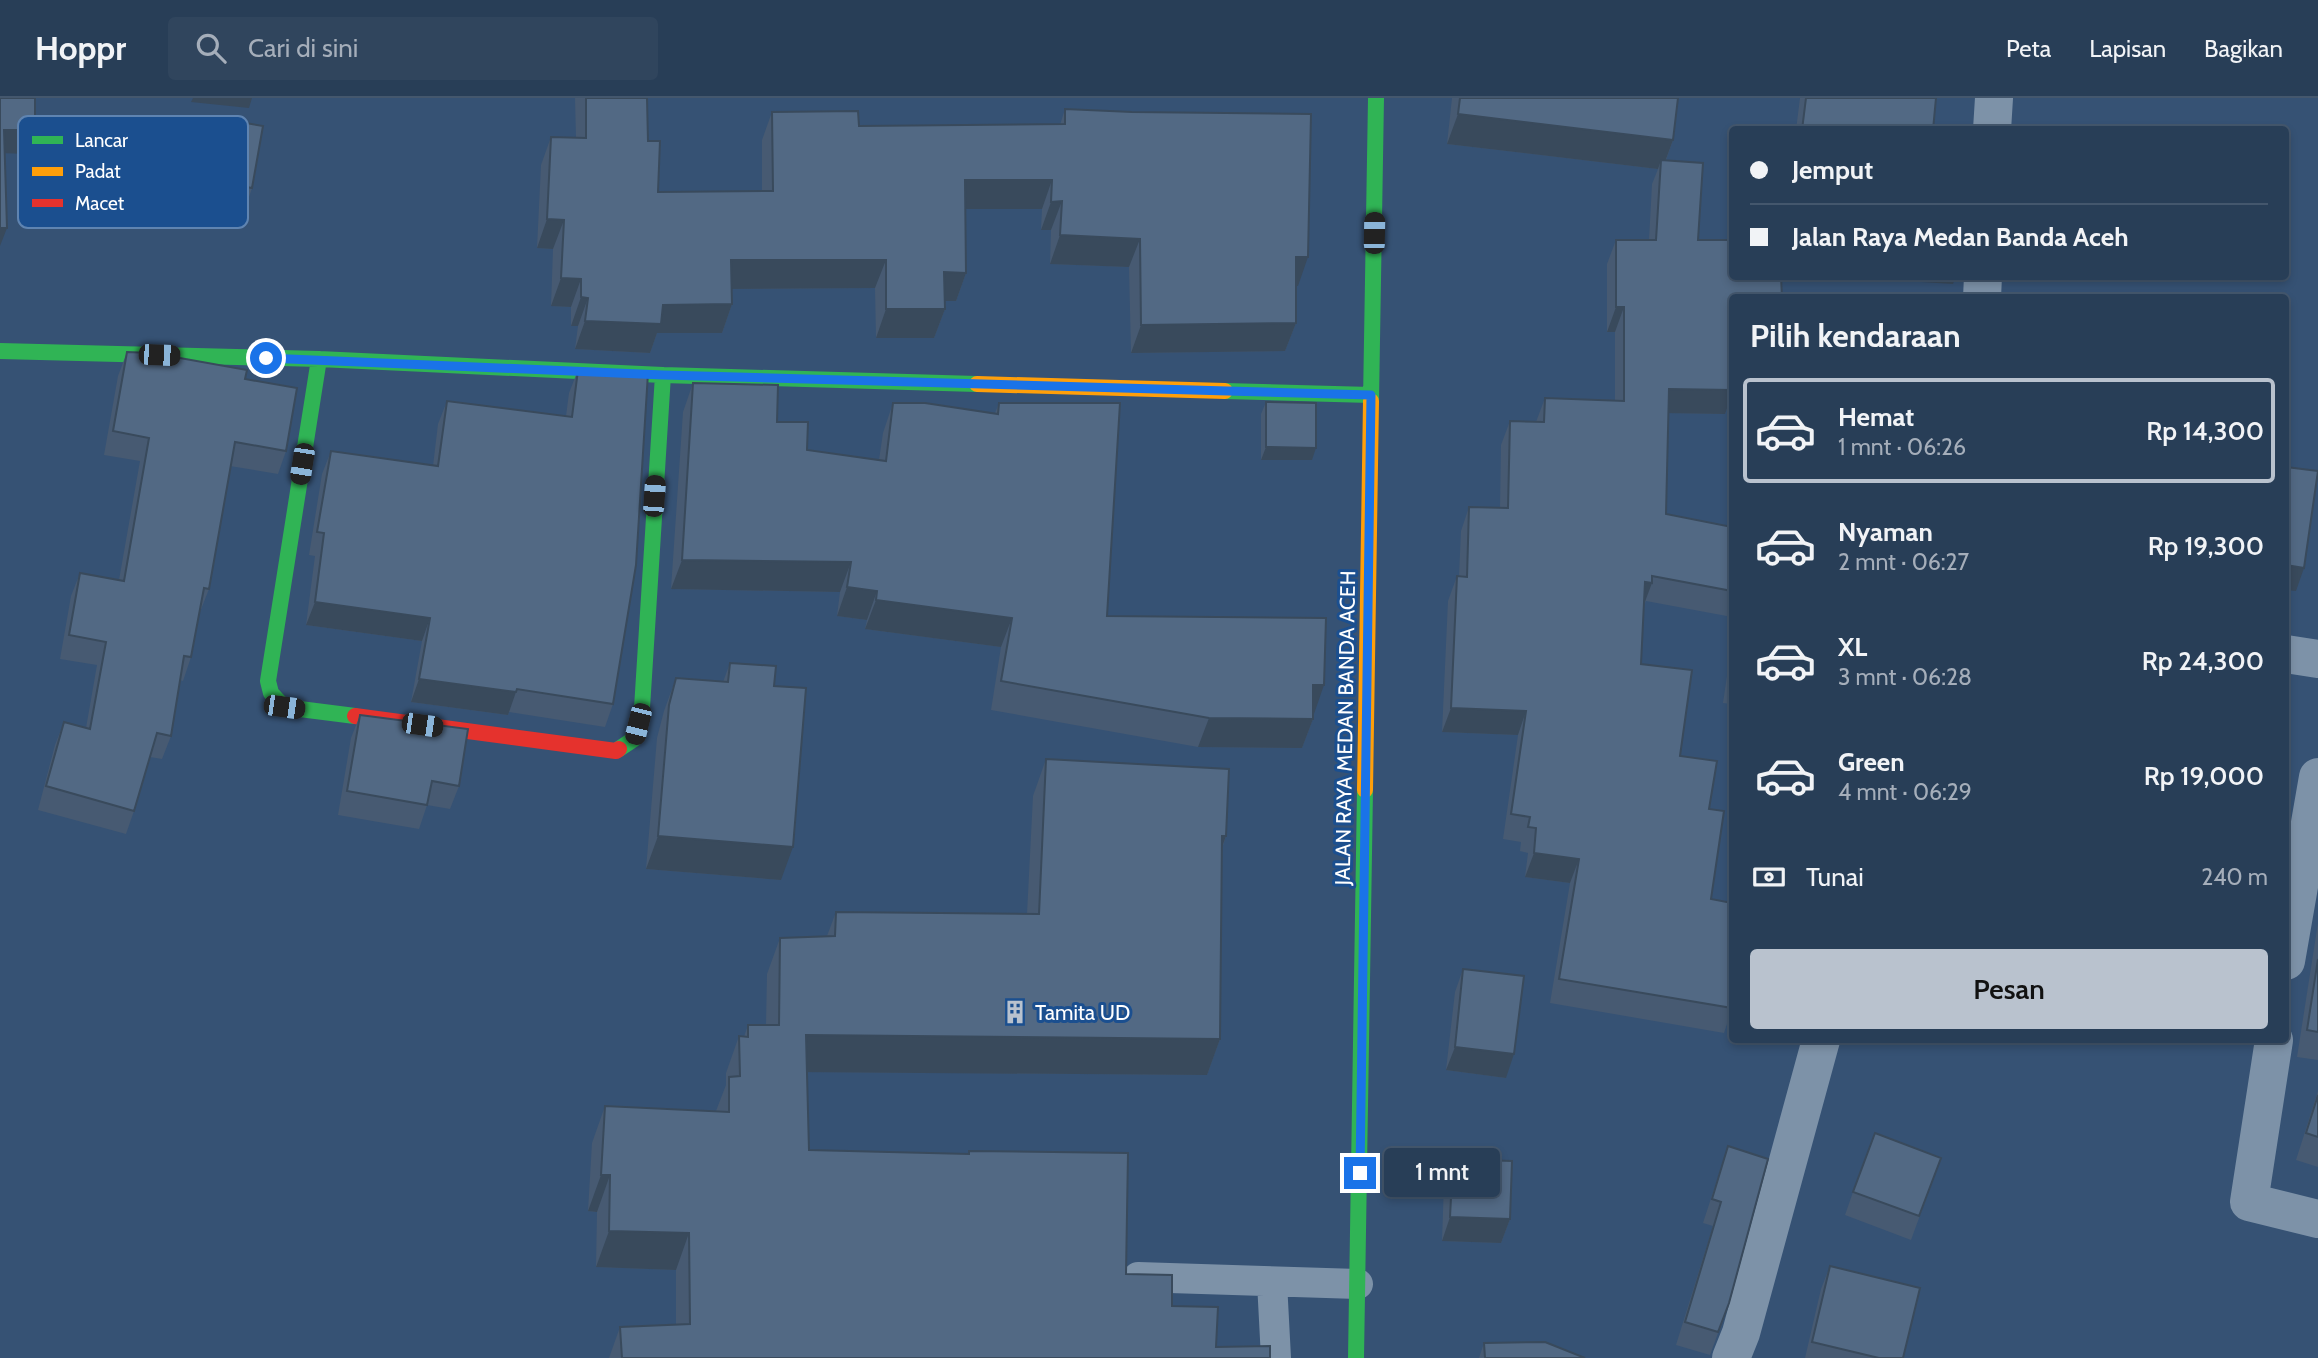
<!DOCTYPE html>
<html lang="id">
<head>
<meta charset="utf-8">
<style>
	:root { --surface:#283e57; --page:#30455d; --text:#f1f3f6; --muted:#a5aeba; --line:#44576d; --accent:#b9c2ce }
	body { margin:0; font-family:Cabin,sans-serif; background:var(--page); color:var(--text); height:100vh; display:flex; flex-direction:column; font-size:26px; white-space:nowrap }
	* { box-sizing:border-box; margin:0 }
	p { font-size:23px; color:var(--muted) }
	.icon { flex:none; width:38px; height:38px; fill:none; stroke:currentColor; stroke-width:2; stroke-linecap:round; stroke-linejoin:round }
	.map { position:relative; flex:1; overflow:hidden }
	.side { position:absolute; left:1729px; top:196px; width:560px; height:749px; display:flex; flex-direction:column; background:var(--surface); border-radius:7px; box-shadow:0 4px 10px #0003,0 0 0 2px var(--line) }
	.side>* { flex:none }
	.top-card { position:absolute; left:1729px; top:28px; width:560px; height:154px; border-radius:7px; box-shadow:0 4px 10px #0003,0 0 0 2px var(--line); display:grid; align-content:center; height:154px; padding:0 21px; background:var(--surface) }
	.end { position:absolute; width:32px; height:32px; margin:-16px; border:9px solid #1a73e8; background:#fff; box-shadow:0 0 0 4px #fff }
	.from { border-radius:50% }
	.bubble { position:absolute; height:49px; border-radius:7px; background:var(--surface); box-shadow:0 4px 10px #0003,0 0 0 2px var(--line); font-size:23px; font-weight:600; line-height:49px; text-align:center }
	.car { position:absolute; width:21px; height:42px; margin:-21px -10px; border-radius:9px; box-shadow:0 0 5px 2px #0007; background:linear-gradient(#222 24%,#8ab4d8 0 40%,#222 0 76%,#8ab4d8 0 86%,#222 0) }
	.top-card b { display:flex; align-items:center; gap:24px; height:66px; font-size:26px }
	.top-card b+b { border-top:2px solid var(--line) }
	.top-card i { width:18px; height:18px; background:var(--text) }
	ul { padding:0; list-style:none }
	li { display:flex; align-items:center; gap:21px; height:105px; margin:0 14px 10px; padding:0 7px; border:4px solid transparent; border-radius:7px }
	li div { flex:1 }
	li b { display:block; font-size:26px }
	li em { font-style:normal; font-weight:600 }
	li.current { border-color:var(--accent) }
	li>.icon { width:63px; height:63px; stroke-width:1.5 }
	h2 { padding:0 21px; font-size:32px; line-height:84px }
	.pay { display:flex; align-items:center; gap:18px; height:77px; padding:0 21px; font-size:26px }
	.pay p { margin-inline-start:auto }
	.primary-button { display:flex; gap:14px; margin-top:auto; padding:14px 21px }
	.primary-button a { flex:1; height:80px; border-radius:7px; background:var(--accent); color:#111; font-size:28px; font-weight:600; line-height:80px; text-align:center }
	header { display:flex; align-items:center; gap:42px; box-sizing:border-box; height:98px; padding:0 35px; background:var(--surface); border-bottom:2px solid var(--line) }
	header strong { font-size:33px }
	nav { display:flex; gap:38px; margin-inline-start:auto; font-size:24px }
	.search { width:490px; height:63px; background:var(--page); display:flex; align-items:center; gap:18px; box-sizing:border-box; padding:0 24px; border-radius:7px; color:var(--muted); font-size:26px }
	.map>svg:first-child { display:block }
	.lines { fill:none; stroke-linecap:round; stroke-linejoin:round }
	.lane { stroke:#7d92a8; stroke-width:30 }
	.street { stroke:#7d92a8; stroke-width:38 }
	.fast { stroke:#30b455; stroke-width:16 }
	.slow { stroke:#ff9f0a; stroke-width:16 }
	.jam { stroke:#e5322d; stroke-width:16 }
	.wall { fill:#475a72 }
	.shaded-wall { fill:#394a5c }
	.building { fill:#526984; stroke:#394a5c; stroke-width:2 }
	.route { stroke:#1a73e8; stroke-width:9 }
	.labels { text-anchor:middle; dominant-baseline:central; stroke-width:6; stroke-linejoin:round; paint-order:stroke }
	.street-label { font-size:21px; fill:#fff; stroke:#1b4f8f }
	.poi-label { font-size:21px; fill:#fff; stroke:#1b4f8f; text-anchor:start }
	.key { fill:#1b4f8f; stroke:#5f84b1; stroke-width:2 }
	.key-label { font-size:19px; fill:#fff }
</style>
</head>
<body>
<header>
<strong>Hoppr</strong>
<div class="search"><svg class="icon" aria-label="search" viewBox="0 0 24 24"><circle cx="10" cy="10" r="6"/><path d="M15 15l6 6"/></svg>Cari di sini</div>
<nav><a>Peta</a><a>Lapisan</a><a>Bagikan</a></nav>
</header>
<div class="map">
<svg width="2318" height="1260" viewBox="0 0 2318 1260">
	<rect width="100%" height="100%" fill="#365274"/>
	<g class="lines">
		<path class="lane" d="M1138 1179 1358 1186
			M1272 1184 1276 1260"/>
		<path class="street" d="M1992 32 1994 0
			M1982 200 1983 178
			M2286 556 2318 561
			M2286 863 2318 679
			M2274 942 2249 1104 2318 1121
			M1731 1260 1741 1235 1821 942"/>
		<path class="fast" d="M0 253 319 261 663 277 977 286
			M319 261 268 583 271 595 284 609 355 618
			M1225 293 1371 297
			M1371 303 1376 0
			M619 651 634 641 642 610 663 277
			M1356 1260 1365 692"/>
		<path class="slow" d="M977 286 1225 293
			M1365 692 1371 303"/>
		<path class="jam" d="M355 618 616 653 619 651"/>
	</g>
	<path class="wall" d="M575 0H647L648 43 658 94H762V42L772 14 859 28 1060 27 1065 11 1298 188H1296V225L1285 253 1131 255 1129 169 1050 166 1051 132H1041L1042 111H965L966 175 956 203H944L945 211 934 240H876L875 190 732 191V206L722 235H657L650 255 575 251 578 228H571V209L551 208 553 151 537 150 541 67 551 39 576 40Z
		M1452 0H1678L1673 42 1666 62 1698 142 1732 200V296L1725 316 1669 315 1666 416 1732 429V519L1646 503 1644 507 1641 566 1680 658 1709 711 1711 801 1732 910 1724 935 1550 905 1570 785 1525 779 1528 755 1520 753 1521 744 1503 741 1518 637 1442 634 1448 503 1457 478H1459L1461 433 1469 409 1500 410 1501 347 1510 323 1536 324 1545 300 1615 302V234H1607V166L1616 142H1649L1652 86 1658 71 1447 46Z
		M1800 0H1936L1933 32H1796Z
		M215 20 252 90 248 102 200 93 211 32Z
		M127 254 245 281 286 353 278 376 230 368 209 491 200 514H199L191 559 183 583 180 582 171 638 162 661 150 659 134 713 126 736 38 712 55 647 64 624 86 630 97 567 60 561 71 498 80 475 119 482 140 363 104 357 118 278Z
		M578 272 613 606 605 629 509 614 508 617 411 604 422 543 306 527 315 458 309 457 322 376 331 353 433 368 438 326 447 303 566 318 569 295Z
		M693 285 777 324 807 352 879 362 883 335 893 305 995 315 999 305 1107 518 1314 616H1313V621L1302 650 1198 649 991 612 1001 549 865 531 867 522 837 518 840 494 671 491 683 314Z
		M1266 304 1312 362H1261V316Z
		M1732 544V606L1723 605Z
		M730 565 774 588 781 782 646 771 657 640 664 613 676 580 723 584Z
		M360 617 459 688 450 711 427 707 419 731 338 717 351 640Z
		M1046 661 1226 738 1222 751 1220 941 1207 977 807 974 809 1052 968 1056 969 1053 1126 1176 1172 1208 1216 1249 1270 1260H609L620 1229 676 1227V1172L596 1169 597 1114 588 1113 592 1045 605 1008 716 1013 726 987V975L739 938 744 939 748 927H766L767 876 780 840 827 838 836 814 1027 816 1033 698Z
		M2318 825V962L2297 959Z
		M1463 871 1506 980 1446 972 1455 894Z
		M2318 993V1069L2296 1062Z
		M1728 1048 1729 1205 1710 1257 1676 1247 1713 1128 1703 1125Z
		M1941 1060 1911 1142 1845 1117 1853 1094Z
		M1453 1061 1510 1121 1501 1145 1442 1143 1444 1084Z
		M1830 1168 1903 1260H1805L1821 1191Z
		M1484 1245 1585 1260H1479Z"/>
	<path class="shaded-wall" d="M193 0H252L249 10 191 4Z
		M1458 16 1673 42 1662 72 1661 62 1658 71 1447 46Z
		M4 32H35L27 56 0 55Z
		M965 82H1052L1042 111H955Z
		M1062 103 1051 132H1041L1051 104Z
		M547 121 564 122 553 151 537 150Z
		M0 130H7L0 148Z
		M1060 137 1140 141 1129 169 1050 166Z
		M1296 159H1308L1298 188 1286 187Z
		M731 162H886L875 190 721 191Z
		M944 174 966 175 956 203H934Z
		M1868 178H1956L1953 186 1905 183Z
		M561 180 581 181 571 209 551 208Z
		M581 199 588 200 578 228H571Z
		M732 206 722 235H657L650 255 575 251 585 223 663 207Z
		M1616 209H1624L1615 234H1607Z
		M886 211H945L934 240H876Z
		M1296 225 1285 253 1131 255 1141 227Z
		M1669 291 1732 292V296L1725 316 1661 315Z
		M1266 349 1316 350 1312 362H1261Z
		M682 462 851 464 840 494 671 491Z
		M2286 467 2304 470 2296 493 2286 492Z
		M1645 484 1652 485 1643 509Z
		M847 489 877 493 867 522 837 518Z
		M876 502 1012 520 1001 549 865 531Z
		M315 504 430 520 422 543 306 527Z
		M419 581 516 594 508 617 411 604Z
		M1313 587H1324L1314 616H1302Z
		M1451 610 1526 613 1518 637 1442 634Z
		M1209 620 1313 621 1302 650 1198 649Z
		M658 738 793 749 781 782 646 771Z
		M1222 738H1226L1213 774Z
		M1534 755 1579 761 1570 785 1525 779Z
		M806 937 1220 941 1207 977 793 974Z
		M1455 949 1514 956 1506 980 1446 972Z
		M601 1077H610L597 1114 588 1113Z
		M1450 1119 1510 1121 1501 1145 1442 1143Z
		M609 1133 689 1135 676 1172 596 1169Z"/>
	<path class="building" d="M0 0H35V32H4L7 130H0Z
		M586 0H647L648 43H660L658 94 773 93 772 14 858 13 859 28 1065 26V11L1132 14 1311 16 1308 159H1296V225L1141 227 1140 141 1060 137 1062 103 1051 104 1052 82H965L966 175 944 174 945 211H886V162H731L732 206 663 207 661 226 585 223 588 200 581 199V181L561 180 564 122 547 121 551 39 586 40Z
		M1460 0H1678L1673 42 1458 16Z
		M1806 0H1936L1933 32H1802Z
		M215 20 263 28 252 90 204 81Z
		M1661 62 1703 65 1698 142H1732V178H1781L1782 200H1732V292L1669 291 1666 416 1732 429V493L1652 478V485L1645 484 1641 566 1692 572 1680 658 1717 663 1709 711 1724 713 1711 801 1732 805V910L1559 881 1579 761 1534 755 1536 730 1528 729 1530 719 1511 716 1526 613 1451 610 1457 478 1467 479 1469 409 1508 410 1510 323 1544 324 1545 300 1624 303V209H1616V142H1656Z
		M127 254 152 255 247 272 245 281 297 290 286 353 235 344 209 491 204 490 191 559 184 558 171 638 157 635 134 713 46 688 64 624 90 631 106 544 69 537 80 475 124 483 149 340 113 333Z
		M578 272 648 275 636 467 613 606 517 591 516 594 419 581 430 520 315 504 324 435 317 434 331 353 438 368 447 303 572 319Z
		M693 285 778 287 777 324H808L807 352 886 363 893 305H925L998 316 999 305H1120L1107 518 1326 520 1324 587H1313V621L1209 620 1001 583 1012 520 876 502 877 493 847 489 851 464 682 462Z
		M1266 304 1316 305V350L1266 349Z
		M2286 369 2318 373 2304 470 2286 467Z
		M730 565 776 568 774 588 806 590 793 749 658 738 669 607 676 580 728 584Z
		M360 617 468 631 459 688 432 683 427 707 347 693Z
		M1046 661 1229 671 1226 738H1222L1220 941 806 937 809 1052 969 1056V1053L1128 1055 1126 1176 1172 1177V1208L1218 1209 1216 1249 1270 1248V1260H622L620 1229 690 1226 689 1135 609 1133 610 1077H601L605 1008 729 1014V979L740 978 739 938 748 939V927H779L780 840 835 838 836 814 1039 816Z
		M2318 861V934L2307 932Z
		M1463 871 1524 878 1514 956 1455 949Z
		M2318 997V1039L2306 1035Z
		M1875 1035 1941 1060 1919 1118 1853 1094Z
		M1728 1048 1768 1061 1729 1205 1718 1234 1685 1224 1721 1104 1712 1101Z
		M1453 1061 1512 1063 1510 1121 1450 1119Z
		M1830 1168 1920 1190 1903 1260H1879L1812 1244Z
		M1545 1244 1585 1260H1485L1484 1245Z"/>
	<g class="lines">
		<path class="route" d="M266 260 663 277 1371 297 1360 1075"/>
	</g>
	<defs>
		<g id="building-bare" transform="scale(1.89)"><path d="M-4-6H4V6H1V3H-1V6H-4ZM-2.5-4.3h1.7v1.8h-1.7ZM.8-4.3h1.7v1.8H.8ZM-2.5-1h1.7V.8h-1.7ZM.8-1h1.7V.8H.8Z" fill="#b9c2ce" stroke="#1b4f8f" stroke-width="2.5" paint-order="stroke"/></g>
	</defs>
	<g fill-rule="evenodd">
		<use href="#building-bare" x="1015" y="914"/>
	</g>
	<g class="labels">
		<g class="street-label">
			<text transform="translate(1345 630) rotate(-89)">JALAN RAYA MEDAN BANDA ACEH</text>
		</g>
		<g class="poi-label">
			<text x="1035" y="914">Tamita UD</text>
		</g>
	</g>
	<rect x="18" y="18" width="230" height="112" rx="10" class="key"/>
	<rect x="32" y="38" width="31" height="8" fill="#30b455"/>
	<rect x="32" y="69" width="31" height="9" fill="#ff9f0a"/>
	<rect x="32" y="101" width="31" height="8" fill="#e5322d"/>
	<g class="key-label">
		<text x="75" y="49">Lancar</text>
		<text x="75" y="80">Padat</text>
		<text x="75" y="112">Macet</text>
	</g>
</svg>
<i class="end from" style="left:266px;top:260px"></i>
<i class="end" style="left:1360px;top:1075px"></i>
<div class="bubble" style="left:1384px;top:1050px;width:116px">1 mnt</div>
<i class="car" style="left:1374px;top:135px;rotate:1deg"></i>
<i class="car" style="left:159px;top:257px;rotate:92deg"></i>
<i class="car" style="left:302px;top:366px;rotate:189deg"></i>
<i class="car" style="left:654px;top:398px;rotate:4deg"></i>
<i class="car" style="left:284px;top:609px;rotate:98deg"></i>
<i class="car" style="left:638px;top:626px;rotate:194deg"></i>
<i class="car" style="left:422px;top:627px;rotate:98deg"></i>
<div class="top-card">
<b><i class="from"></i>Jemput</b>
<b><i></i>Jalan Raya Medan Banda Aceh</b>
</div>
<section class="side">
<h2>Pilih kendaraan</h2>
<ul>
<li class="current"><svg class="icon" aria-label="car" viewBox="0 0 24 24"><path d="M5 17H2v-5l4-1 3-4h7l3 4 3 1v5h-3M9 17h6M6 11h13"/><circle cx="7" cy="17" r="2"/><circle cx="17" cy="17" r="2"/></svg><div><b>Hemat</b><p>1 mnt · 06:26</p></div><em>Rp 14,300</em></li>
<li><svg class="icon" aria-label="car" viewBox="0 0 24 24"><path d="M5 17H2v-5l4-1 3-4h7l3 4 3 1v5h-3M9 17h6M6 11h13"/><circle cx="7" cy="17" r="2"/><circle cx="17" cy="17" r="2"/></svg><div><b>Nyaman</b><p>2 mnt · 06:27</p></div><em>Rp 19,300</em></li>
<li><svg class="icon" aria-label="car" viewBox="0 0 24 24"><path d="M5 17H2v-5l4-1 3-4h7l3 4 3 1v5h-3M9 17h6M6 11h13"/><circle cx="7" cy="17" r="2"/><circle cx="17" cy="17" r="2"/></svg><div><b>XL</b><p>3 mnt · 06:28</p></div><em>Rp 24,300</em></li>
<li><svg class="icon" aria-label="car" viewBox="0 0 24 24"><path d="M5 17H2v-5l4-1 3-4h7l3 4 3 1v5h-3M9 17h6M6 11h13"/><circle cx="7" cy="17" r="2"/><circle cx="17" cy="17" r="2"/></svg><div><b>Green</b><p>4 mnt · 06:29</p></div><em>Rp 19,000</em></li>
</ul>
<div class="pay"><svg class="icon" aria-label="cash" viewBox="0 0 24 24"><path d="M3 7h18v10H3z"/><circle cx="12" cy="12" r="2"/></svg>Tunai<p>240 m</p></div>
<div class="primary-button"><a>Pesan</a></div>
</section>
</div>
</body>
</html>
